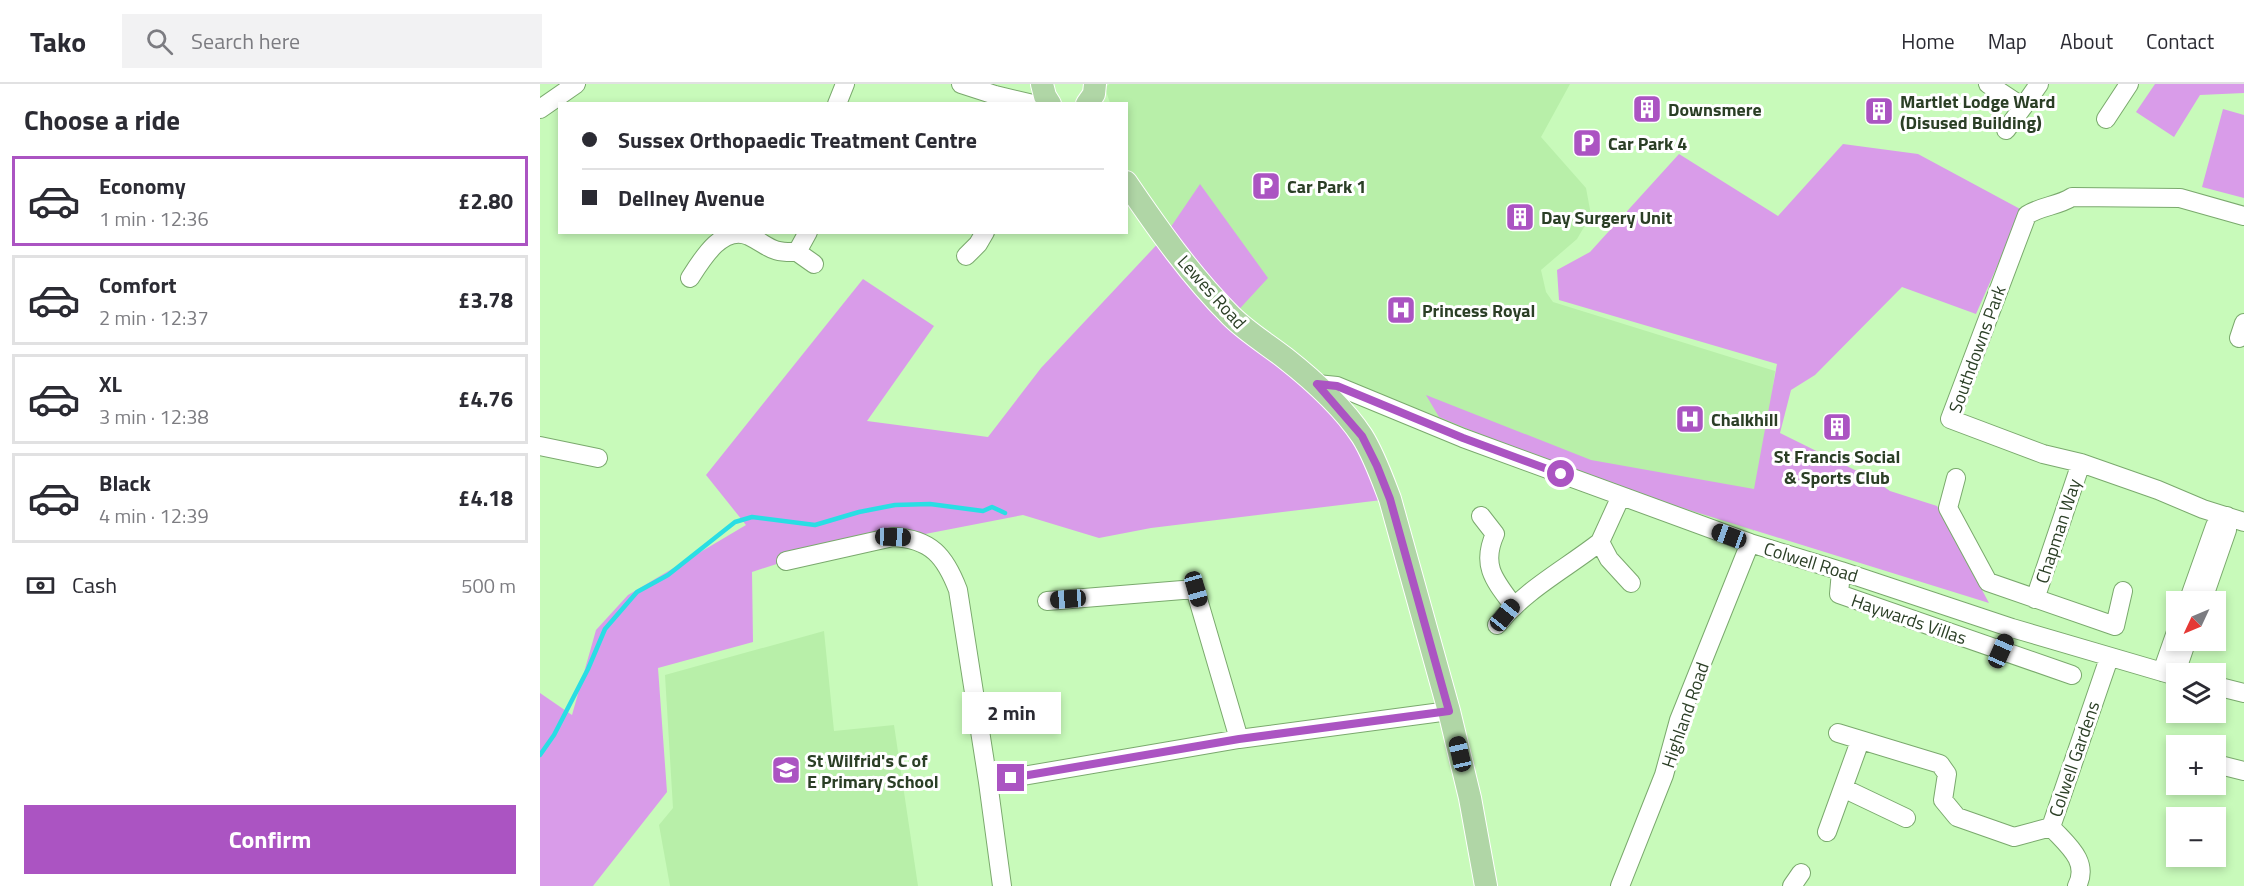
<!DOCTYPE html>
<html lang="en">
<head>
<meta charset="utf-8">
<style>
	:root { --surface:#fff; --page:#f2f2f3; --text:#2b2b33; --muted:#7c7c81; --line:#e1e1e2; --accent:#ab54c2 }
	body { margin:0; font-family:"Titillium Web",sans-serif; background:var(--page); color:var(--text); height:100vh; display:flex; flex-direction:column; font-size:22px; white-space:nowrap }
	* { box-sizing:border-box; margin:0 }
	p { font-size:20px; color:var(--muted) }
	.icon { flex:none; width:33px; height:33px; fill:none; stroke:currentColor; stroke-width:2; stroke-linecap:round; stroke-linejoin:round }
	.map { position:relative; flex:1; overflow:hidden }
	.drawer { display:flex; flex-direction:column; background:var(--surface); width:540px }
	.drawer>* { flex:none }
	.guide { position:absolute; left:18px; top:18px; width:570px; height:132px; border-radius:0px; box-shadow:0 3px 9px #0003; display:grid; align-content:center; height:132px; padding:0 24px; background:var(--surface) }
	.needle { width:39px; rotate:226deg }
	.controls { position:absolute; left:1626px; top:507px; display:grid; gap:12px }
	.controls a { display:grid; place-items:center; width:60px; height:60px; border-radius:0px; background:var(--surface); box-shadow:0 3px 9px #0003; font-size:30px }
	.end { position:absolute; width:27px; height:27px; margin:-14px; border:8px solid #ab54c2; background:#fff; box-shadow:0 0 0 3px #fff }
	.from { border-radius:50% }
	.bubble { position:absolute; height:42px; border-radius:0px; background:var(--surface); box-shadow:0 3px 9px #0003; font-size:20px; font-weight:700; line-height:42px; text-align:center }
	.car { position:absolute; width:18px; height:36px; margin:-18px -9px; border-radius:8px; box-shadow:0 0 4px 2px #0007; background:linear-gradient(#222 24%,#8ab4d8 0 40%,#222 0 76%,#8ab4d8 0 86%,#222 0) }
	.guide b { display:flex; align-items:center; gap:21px; height:57px; font-size:22px }
	.guide b+b { border-top:2px solid var(--line) }
	.guide i { width:15px; height:15px; background:var(--text) }
	ul { padding:0; list-style:none }
	li { display:flex; align-items:center; gap:18px; height:90px; margin:0 12px 9px; padding:0 12px; border:3px solid var(--line); border-radius:0px }
	li div { flex:1 }
	li b { display:block; font-size:22px }
	li em { font-style:normal; font-weight:700 }
	li.on { border-color:var(--accent) }
	li>.icon { width:54px; height:54px; stroke-width:1.5 }
	h2 { padding:0 24px; font-size:27px; line-height:72px }
	.pay { display:flex; align-items:center; gap:15px; height:66px; padding:0 24px; font-size:22px }
	.pay p { margin-inline-start:auto }
	.action { display:flex; gap:12px; margin-top:auto; padding:12px 24px }
	.action a { flex:1; height:69px; border-radius:0px; background:var(--accent); color:#fff; font-size:24px; font-weight:700; line-height:69px; text-align:center }
	header { display:flex; align-items:center; gap:36px; box-sizing:border-box; height:84px; padding:0 30px; background:var(--surface); border-bottom:2px solid var(--line) }
	header strong { font-size:28px }
	nav { display:flex; gap:33px; margin-inline-start:auto; font-size:21px }
	.search { width:420px; height:54px; background:var(--page); display:flex; align-items:center; gap:15px; box-sizing:border-box; padding:0 21px; border-radius:0px; color:var(--muted); font-size:22px }
	main { display:flex; flex:1; min-height:0 }
	.map>svg:first-child { display:block }
	.built { fill:#b8efa9 }
	.green { fill:#d99ce9 }
	.lines { fill:none; stroke-linecap:round; stroke-linejoin:round }
	.stream { stroke:#29dee4; stroke-width:4.5 }
	.minor-casing { stroke:#7aa96d; stroke-width:20 }
	.major-casing { stroke:#fff; stroke-width:24 }
	.minor { stroke:#fff; stroke-width:18 }
	.major { stroke:#b0d6a6; stroke-width:22 }
	.route { stroke:#ab54c2; stroke-width:8 }
	.labels { text-anchor:middle; dominant-baseline:central; stroke-width:6; stroke-linejoin:round; paint-order:stroke }
	.poi-label { font-size:18px; font-weight:bold; fill:#2b3f26; stroke:#fff; text-anchor:start }
	.street-label { font-size:18px; fill:#2b3f26; stroke:#fff }
</style>
</head>
<body>
<header>
<strong>Tako</strong>
<div class="search"><svg class="icon" aria-label="search" viewBox="0 0 24 24"><circle cx="10" cy="10" r="6"/><path d="M15 15l6 6"/></svg>Search here</div>
<nav><a>Home</a><a>Map</a><a>About</a><a>Contact</a></nav>
</header>
<main>
<section class="drawer">
<h2>Choose a ride</h2>
<ul>
<li class="on"><svg class="icon" aria-label="car" viewBox="0 0 24 24"><path d="M5 17H2v-5l4-1 3-4h7l3 4 3 1v5h-3M9 17h6M6 11h13"/><circle cx="7" cy="17" r="2"/><circle cx="17" cy="17" r="2"/></svg><div><b>Economy</b><p>1 min · 12:36</p></div><em>£2.80</em></li>
<li><svg class="icon" aria-label="car" viewBox="0 0 24 24"><path d="M5 17H2v-5l4-1 3-4h7l3 4 3 1v5h-3M9 17h6M6 11h13"/><circle cx="7" cy="17" r="2"/><circle cx="17" cy="17" r="2"/></svg><div><b>Comfort</b><p>2 min · 12:37</p></div><em>£3.78</em></li>
<li><svg class="icon" aria-label="car" viewBox="0 0 24 24"><path d="M5 17H2v-5l4-1 3-4h7l3 4 3 1v5h-3M9 17h6M6 11h13"/><circle cx="7" cy="17" r="2"/><circle cx="17" cy="17" r="2"/></svg><div><b>XL</b><p>3 min · 12:38</p></div><em>£4.76</em></li>
<li><svg class="icon" aria-label="car" viewBox="0 0 24 24"><path d="M5 17H2v-5l4-1 3-4h7l3 4 3 1v5h-3M9 17h6M6 11h13"/><circle cx="7" cy="17" r="2"/><circle cx="17" cy="17" r="2"/></svg><div><b>Black</b><p>4 min · 12:39</p></div><em>£4.18</em></li>
</ul>
<div class="pay"><svg class="icon" aria-label="cash" viewBox="0 0 24 24"><path d="M3 7h18v10H3z"/><circle cx="12" cy="12" r="2"/></svg>Cash<p>500 m</p></div>
<div class="action"><a>Confirm</a></div>
</section>
<div class="map">
<svg width="1704" height="802" viewBox="0 0 1704 802">
	<rect width="100%" height="100%" fill="#c8faba"/>
	<path class="built" d="M569 0H1030L1001 53 1046 104 1051 131 1037 155 1001 186 1006 208 1013 218 1235 287 1214 447 923 354 743 272 717 254 587 98 586 20 570 19 565 4Z
		M284 547 294 647 354 641 378 802H130L119 741 133 724 125 591Z"/>
	<path class="green" d="M1615 0H1704V9L1660 11 1634 53 1596 28Z
		M1683 25 1704 31V114L1662 103Z
		M1303 60 1378 70 1482 126 1436 230 1362 203 1275 291 1251 306 1240 349 1331 394 1350 407 1397 422 1449 519 1043 393 899 333 886 311 1051 376 1214 405 1237 280 1019 216 1017 186 1050 168 1139 70 1238 132Z
		M660 100 728 194 692 233 777 300 850 415 611 444 559 454 483 431 246 477 212 488 213 558 118 584 127 708 53 802H0V609L32 631 56 546 88 511 206 441 166 391 323 195 394 242 327 337 448 353 501 284 624 153Z"/>
	<g class="lines">
		<path class="stream" d="M0 671 14 651 48 585 65 545 97 508 128 491 195 438 212 433 275 441 319 428 355 421 390 420 443 427 452 423 465 429"/>
		<g class="minor-casing">
			<path id="minor" d="M421 0 455 11 493 20
				M1448 0 1483 23 1466 46
				M297 20 305 0
				M1483 23 1499 0
				M0 25 36 0
				M1566 35 1589 0
				M1704 132 1640 114 1532 113C1518 122 1501 122 1487 131L1410 335 1503 370 1541 379 1618 406 1663 425 1704 438
				M257 168 274 180
				M426 172 438 160 445 148
				M150 194C162 175 183 140 209 152 231 163 230 169 257 168L268 148
				M1699 254 1704 239
				M777 300 797 302 923 354 1210 459 1301 487 1472 544 1636 592
				M0 362 58 374
				M1416 394 1408 424 1448 498 1575 542 1583 507
				M1081 412 1060 458 1069 475 1091 499
				M941 432 955 450C941 481 954 496 973 521
				M246 477 353 453C391 455 405 472 418 506L448 698 462 802
				M1301 487 1299 510 1532 591
				M1495 515 1541 379
				M507 517 655 505 699 655
				M1648 518 1675 442 1687 432
				M1662 518 1687 446V432
				M957 541C986 505 1024 486 1060 458
				M1622 588 1636 548
				M1635 591 1647 556
				M1676 602 1704 609
				M1298 649 1400 680 1407 690 1403 716 1417 733 1474 753 1511 743
				M1680 681 1704 687
				M448 698 699 655 909 627
				M1303 704 1366 734
				M1511 743 1569 574
				M1511 743C1526 760 1550 777 1537 802
				M1287 748 1320 657
				M1080 802 1124 691 1139 636 1210 459
				M1252 802 1261 789"/>
		</g>
		<g class="major-casing">
			<path id="major" d="M502 0 505 12 510 20
				M547 20 554 10 555 0
				M586 98C618 145 651 192 691 232 707 248 727 260 745 274 773 296 802 322 822 352 834 371 842 394 850 415L909 627 930 714 946 802"/>
		</g>
		<use href="#minor" class="minor"/>
		<use href="#major" class="major"/>
	</g>
	<g class="lines">
		<path class="route" d="M471 694 699 655 909 627 850 415 837 382 822 352 777 300 797 302 923 354 1021 390"/>
	</g>
	<defs>
		<g id="building-square" transform="scale(1.5)"><rect x="-9" y="-9" width="18" height="18" rx="4" fill="#ab54c2" stroke="#fff"/><path d="M-4-6H4V6H1V3H-1V6H-4ZM-2.5-4.3h1.7v1.8h-1.7ZM.8-4.3h1.7v1.8H.8ZM-2.5-1h1.7V.8h-1.7ZM.8-1h1.7V.8H.8Z" fill="#fff"/></g>
		<g id="parking-square" transform="scale(1.5)"><rect x="-9" y="-9" width="18" height="18" rx="4" fill="#ab54c2" stroke="#fff"/><path d="M-3.5-5.5H1a3.5 3.5 0 0 1 0 7H-1V5.5H-3.5ZM-1-3.4V-.6H.8a1.4 1.4 0 0 0 0-2.8Z" fill="#fff"/></g>
		<g id="hospital-square" transform="scale(1.5)"><rect x="-9" y="-9" width="18" height="18" rx="4" fill="#ab54c2" stroke="#fff"/><path d="M-5-5h3v3.5h4V-5h3V5h-3V1.5h-4V5h-3Z" fill="#fff"/></g>
		<g id="school-square" transform="scale(1.5)"><rect x="-9" y="-9" width="18" height="18" rx="4" fill="#ab54c2" stroke="#fff"/><path d="M0-5L7-2L0 1L-7-2ZM-4 1L0 2.5L4 1V4Q0 6-4 4Z" fill="#fff"/></g>
	</defs>
	<g fill-rule="evenodd">
		<use href="#building-square" x="1107" y="25"/>
		<use href="#building-square" x="1339" y="27"/>
		<use href="#parking-square" x="1047" y="59"/>
		<use href="#parking-square" x="726" y="102"/>
		<use href="#building-square" x="980" y="133"/>
		<use href="#hospital-square" x="861" y="226"/>
		<use href="#hospital-square" x="1150" y="335"/>
		<use href="#building-square" x="1297" y="343"/>
		<use href="#school-square" x="246" y="686"/>
	</g>
	<g class="labels">
		<g class="poi-label">
			<text x="1360" y="17">Martlet Lodge Ward<tspan x="1360" dy="21">(Disused Building)</tspan></text>
			<text x="1128" y="25">Downsmere</text>
			<text x="1068" y="59">Car Park 4</text>
			<text x="747" y="102">Car Park 1</text>
			<text x="1001" y="133">Day Surgery Unit</text>
			<text x="882" y="226">Princess Royal</text>
			<text x="1171" y="335">Chalkhill</text>
			<text x="1297" y="372" text-anchor="middle">St Francis Social<tspan x="1297" dy="21">&amp; Sports Club</tspan></text>
			<text x="267" y="676">St Wilfrid's C of<tspan x="267" dy="21">E Primary School</tspan></text>
		</g>
		<g class="street-label">
			<text transform="translate(672 208) rotate(48)">Lewes Road</text>
			<text transform="translate(1437 265) rotate(-70)">Southdowns Park</text>
			<text transform="translate(1518 447) rotate(-72)">Chapman Way</text>
			<text transform="translate(1271 478) rotate(17)">Colwell Road</text>
			<text transform="translate(1369 535) rotate(19)">Haywards Villas</text>
			<text transform="translate(1145 631) rotate(-71)">Highland Road</text>
			<text transform="translate(1534 675) rotate(-71)">Colwell Gardens</text>
		</g>
	</g>
</svg>
<div class="controls">
<a><svg class="needle" viewBox="-14 -14 28 28"><path d="M0-13l5 13h-10z" fill="#e53935"/><path d="M0 13l5-13h-10z" fill="#7c7c81"/></svg></a>
<a><svg class="icon" aria-label="layers" viewBox="0 0 24 24"><path d="M12 4l9 5-9 5-9-5zM3 14l9 5 9-5"/></svg></a>
<a>+</a>
<a>−</a>
</div>
<i class="end from" style="left:1021px;top:390px"></i>
<i class="end" style="left:471px;top:694px"></i>
<div class="bubble" style="left:422px;top:608px;width:99px">2 min</div>
<i class="car" style="left:1189px;top:452px;rotate:290deg"></i>
<i class="car" style="left:353px;top:453px;rotate:92deg"></i>
<i class="car" style="left:656px;top:505px;rotate:164deg"></i>
<i class="car" style="left:528px;top:515px;rotate:266deg"></i>
<i class="car" style="left:965px;top:531px;rotate:39deg"></i>
<i class="car" style="left:1461px;top:567px;rotate:24deg"></i>
<i class="car" style="left:920px;top:670px;rotate:347deg"></i>
<div class="guide">
<b><i class="from"></i>Sussex Orthopaedic Treatment Centre</b>
<b><i></i>Dellney Avenue</b>
</div>
</div>
</main>
</body>
</html>
